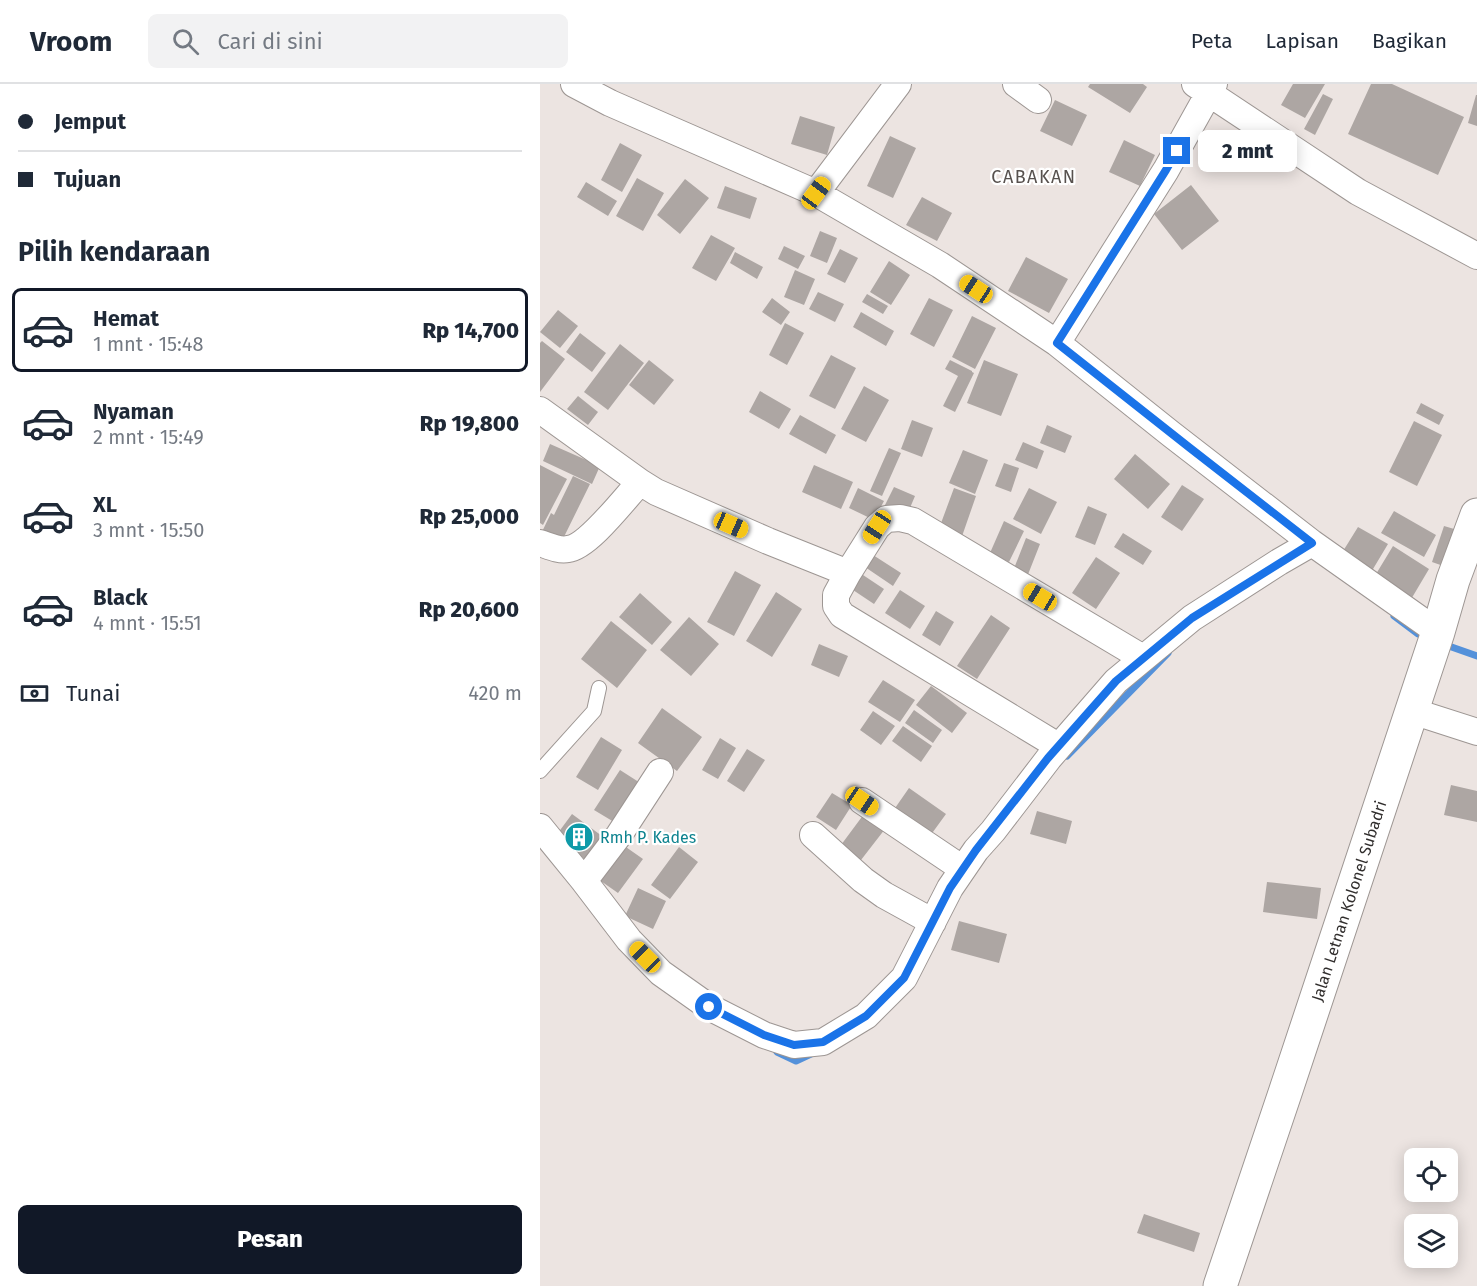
<!DOCTYPE html>
<html lang="id">
<head>
<meta charset="utf-8">
<style>
	:root { --surface:#fff; --page:#f2f2f3; --text:#1f2937; --muted:#747a83; --line:#e0e1e3; --accent:#111827 }
	body { margin:0; font-family:"Fira Sans",sans-serif; background:var(--page); color:var(--text); height:100vh; display:flex; flex-direction:column; font-size:22px; white-space:nowrap }
	* { box-sizing:border-box; margin:0 }
	p { font-size:20px; color:var(--muted) }
	.icon { flex:none; width:33px; height:33px; fill:none; stroke:currentColor; stroke-width:2; stroke-linecap:round; stroke-linejoin:round }
	.map { position:relative; flex:1; overflow:hidden }
	.details { display:flex; flex-direction:column; background:var(--surface); width:540px }
	.details>* { flex:none }
	.guide { display:grid; align-content:center; height:132px; padding:0 18px; background:var(--surface) }
	.fabs { position:absolute; left:864px; top:1064px; display:grid; gap:12px }
	.fabs a { display:grid; place-items:center; width:54px; height:54px; border-radius:9px; background:var(--surface); box-shadow:0 3px 15px #0003; font-size:30px }
	.end { position:absolute; width:27px; height:27px; margin:-14px; border:8px solid #1a73e8; background:#fff; box-shadow:0 0 0 3px #fff }
	.from { border-radius:50% }
	.bubble { position:absolute; height:42px; border-radius:9px; background:var(--surface); box-shadow:0 3px 15px #0003; font-size:20px; font-weight:800; line-height:42px; text-align:center }
	.car { position:absolute; width:18px; height:36px; margin:-18px -9px; border-radius:8px; box-shadow:0 0 4px 2px #0007; background:linear-gradient(#f5c518 24%,#345 0 40%,#f5c518 0 76%,#345 0 86%,#f5c518 0) }
	.guide b { display:flex; align-items:center; gap:21px; height:57px; font-size:22px }
	.guide b+b { border-top:2px solid var(--line) }
	.guide i { width:15px; height:15px; background:var(--text) }
	ul { padding:0; list-style:none }
	li { display:flex; align-items:center; gap:18px; height:84px; margin:0 12px 9px; padding:0 6px; border:3px solid transparent; border-radius:9px }
	li div { flex:1 }
	li b { display:block; font-size:22px }
	li em { font-style:normal; font-weight:800 }
	li.selected { border-color:var(--accent) }
	li>.icon { width:54px; height:54px; stroke-width:1.5 }
	h2 { padding:0 18px; font-size:27px; line-height:72px }
	.pay { display:flex; align-items:center; gap:15px; height:66px; padding:0 18px; font-size:22px }
	.pay p { margin-inline-start:auto }
	.primary-button { display:flex; gap:12px; margin-top:auto; padding:12px 18px }
	.primary-button a { flex:1; height:69px; border-radius:9px; background:var(--accent); color:#fff; font-size:24px; font-weight:800; line-height:69px; text-align:center }
	header { display:flex; align-items:center; gap:36px; box-sizing:border-box; height:84px; padding:0 30px; background:var(--surface); border-bottom:2px solid var(--line) }
	header strong { font-size:28px }
	nav { display:flex; gap:33px; margin-inline-start:auto; font-size:21px }
	.search { width:420px; height:54px; background:var(--page); display:flex; align-items:center; gap:15px; box-sizing:border-box; padding:0 21px; border-radius:9px; color:var(--muted); font-size:22px }
	main { display:flex; flex:1; min-height:0 }
	.map>svg:first-child { display:block }
	.lines { fill:none; stroke-linecap:round; stroke-linejoin:round }
	.stream { stroke:#5491da; stroke-width:7 }
	.building { fill:#ada6a3 }
	.lane-casing { stroke:#9d9693; stroke-width:16 }
	.street-casing { stroke:#9d9693; stroke-width:28 }
	.secondary-casing { stroke:#9d9693; stroke-width:35 }
	.lane { stroke:#fff; stroke-width:14 }
	.street { stroke:#fff; stroke-width:26 }
	.secondary { stroke:#fff; stroke-width:33 }
	.route { stroke:#1a73e8; stroke-width:8 }
	.labels { text-anchor:middle; dominant-baseline:central; stroke-width:4.5; stroke-linejoin:round; paint-order:stroke }
	.culture-label { font-size:16px; fill:#0d838f; stroke:#fff; text-anchor:start }
	.street-label { font-size:16px; fill:#312e2d; stroke:#fff }
	.neighbourhood-label { font-size:18px; letter-spacing:1.5px; fill:#57514e; stroke:#fff }
</style>
</head>
<body>
<header>
<strong>Vroom</strong>
<div class="search"><svg class="icon" aria-label="search" viewBox="0 0 24 24"><circle cx="10" cy="10" r="6"/><path d="M15 15l6 6"/></svg>Cari di sini</div>
<nav><a>Peta</a><a>Lapisan</a><a>Bagikan</a></nav>
</header>
<main>
<section class="details">
<div class="guide">
<b><i class="from"></i>Jemput</b>
<b><i></i>Tujuan</b>
</div>
<h2>Pilih kendaraan</h2>
<ul>
<li class="selected"><svg class="icon" aria-label="car" viewBox="0 0 24 24"><path d="M5 17H2v-5l4-1 3-4h7l3 4 3 1v5h-3M9 17h6M6 11h13"/><circle cx="7" cy="17" r="2"/><circle cx="17" cy="17" r="2"/></svg><div><b>Hemat</b><p>1 mnt · 15:48</p></div><em>Rp 14,700</em></li>
<li><svg class="icon" aria-label="car" viewBox="0 0 24 24"><path d="M5 17H2v-5l4-1 3-4h7l3 4 3 1v5h-3M9 17h6M6 11h13"/><circle cx="7" cy="17" r="2"/><circle cx="17" cy="17" r="2"/></svg><div><b>Nyaman</b><p>2 mnt · 15:49</p></div><em>Rp 19,800</em></li>
<li><svg class="icon" aria-label="car" viewBox="0 0 24 24"><path d="M5 17H2v-5l4-1 3-4h7l3 4 3 1v5h-3M9 17h6M6 11h13"/><circle cx="7" cy="17" r="2"/><circle cx="17" cy="17" r="2"/></svg><div><b>XL</b><p>3 mnt · 15:50</p></div><em>Rp 25,000</em></li>
<li><svg class="icon" aria-label="car" viewBox="0 0 24 24"><path d="M5 17H2v-5l4-1 3-4h7l3 4 3 1v5h-3M9 17h6M6 11h13"/><circle cx="7" cy="17" r="2"/><circle cx="17" cy="17" r="2"/></svg><div><b>Black</b><p>4 mnt · 15:51</p></div><em>Rp 20,600</em></li>
</ul>
<div class="pay"><svg class="icon" aria-label="cash" viewBox="0 0 24 24"><path d="M3 7h18v10H3z"/><circle cx="12" cy="12" r="2"/></svg>Tunai<p>420 m</p></div>
<div class="primary-button"><a>Pesan</a></div>
</section>
<div class="map">
<svg width="937" height="1202" viewBox="0 0 937 1202">
	<rect width="100%" height="100%" fill="#ece4e1"/>
	<g class="lines">
		<path class="stream" d="M854 532 878 550 887 553
			M903 560 937 572
			M527 672 628 569
			M237 968 256 977 271 970"/>
	</g>
	<path class="building" d="M550 0H603L607 3 590 29 548 3Z
		M753 0H785L765 34 741 21Z
		M831 0H852L924 33 898 91 808 50Z
		M783 10 793 15 775 51 764 45Z
		M936 11H937V42L928 39Z
		M515 16 547 31 532 62 500 47Z
		M260 32 295 43 287 71 251 60Z
		M350 52 376 64 353 114 327 102Z
		M584 56 615 71 600 102 569 88Z
		M80 59 102 71 82 108 61 96Z
		M97 94 124 109 103 147 76 132Z
		M145 95 169 114 140 150 117 131Z
		M46 98 77 117 68 132 37 113Z
		M651 101 679 137 642 166 614 130Z
		M185 102 217 114 210 135 177 124Z
		M382 113 412 129 397 157 366 141Z
		M280 147 297 154 287 179 270 172Z
		M171 151 195 164 176 197 152 184Z
		M244 162 265 172 258 185 238 175Z
		M300 165 318 174 305 199 287 190Z
		M195 168 223 183 217 195 190 179Z
		M486 173 528 195 509 229 468 207Z
		M349 177 370 191 351 221 330 208Z
		M255 186 275 195 264 221 244 213Z
		M278 208 304 220 295 238 269 225Z
		M327 210 348 222 343 230 322 218Z
		M232 214 250 228 241 241 222 228Z
		M389 214 413 226 394 263 370 250Z
		M18 226 38 242 20 264 0 248Z
		M321 228 354 247 346 262 313 243Z
		M432 232 456 244 435 285 412 273Z
		M245 239 264 249 247 281 229 271Z
		M40 249 66 269 52 288 26 268Z
		M2 257 25 275 0 308V259Z
		M80 260 104 279 68 326 44 308Z
		M291 271 316 284 295 325 269 312Z
		M109 276 134 296 114 321 89 301Z
		M410 276 432 287V288L434 289 415 328 403 322 418 292 405 285Z
		M444 276 478 290 461 332 427 319Z
		M324 302 349 316 326 358 301 345Z
		M220 307 251 325 239 345 209 328Z
		M38 312 58 328 48 341 27 325Z
		M881 319 904 331 899 341 876 329Z
		M260 331 296 351 286 370 249 350Z
		M372 336 393 344 382 373 361 365Z
		M874 337 902 351 877 402 849 388Z
		M507 341 532 352 525 369 500 359Z
		M483 358 504 367 497 385 475 376Z
		M10 360 60 382 52 400 3 377Z
		M349 364 361 369 342 412 330 407Z
		M423 366 448 376 435 410 409 399Z
		M595 370 630 400 608 425 574 395Z
		M464 379 479 384 471 408 455 402Z
		M0 381 27 395 3 441 0 439Z
		M274 381 313 398 301 425 262 408Z
		M33 392 50 400 18 465 0 452 11 429 14 431Z
		M642 401 664 415 642 447 621 433Z
		M354 403 375 412 367 431 345 421Z
		M318 404 344 417 334 436 309 424Z
		M414 404 436 412 420 458 397 450Z
		M489 404 517 418 501 450 473 435Z
		M548 422 567 430 555 461 535 453Z
		M854 427 896 451 884 473 841 449Z
		M464 437 484 447 469 478 450 469Z
		M904 442 921 447 909 484 892 478Z
		M818 443 848 460 830 490 800 472Z
		M583 449 612 467 603 481 574 463Z
		M486 454 500 460 487 493 473 487Z
		M853 462 889 485 870 517 833 495Z
		M333 471 361 489 353 502 325 483Z
		M556 473 580 489 556 525 532 509Z
		M195 487 221 501 194 552 167 538Z
		M320 489 344 505 334 520 310 504Z
		M360 506 385 522 370 545 345 529Z
		M236 508 262 525 232 573 206 557Z
		M100 509 132 538 112 561 79 533Z
		M396 527 414 538 400 562 382 551Z
		M451 531 470 544 437 595 417 582Z
		M149 533 179 560 151 592 120 566Z
		M71 537 107 566 77 604 41 575Z
		M279 560 308 572 299 593 271 581Z
		M343 596 375 616 360 638 328 618Z
		M391 602 427 629 412 649 376 621Z
		M122 624 162 653 137 687 98 659Z
		M374 626 402 646 393 659 365 639Z
		M333 627 355 642 341 661 320 646Z
		M363 642 392 662 381 678 352 657Z
		M61 653 82 666 58 706 36 693Z
		M180 654 196 664 178 695 162 686Z
		M207 665 225 676 204 708 187 697Z
		M80 686 105 702 79 741 54 726Z
		M911 701 937 707V738L904 731Z
		M369 704 406 730 390 752 353 727Z
		M292 709 312 721 296 746 276 733Z
		M497 727 532 737 526 760 490 750Z
		M32 730 62 752 46 776 15 753Z
		M324 730 345 745 321 776 301 761Z
		M83 761 103 775 78 809 58 795Z
		M139 763 158 778 130 815 111 801Z
		M727 798 781 804 777 835 723 828Z
		M98 804 126 817 113 845 85 832Z
		M419 837 467 850 459 879 411 866Z
		M604 1130 660 1149 654 1168 597 1149Z"/>
	<g class="lines">
		<g class="lane-casing">
			<path id="lane" d="M0 687 54 627 59 604"/>
		</g>
		<g class="street-casing">
			<path id="street" d="M34 0 70 19 276 109 400 181 517 259 631 350 772 459 898 548
				M476 0 498 16
				M655 0 818 108 937 172
				M276 109 358 0
				M517 259 626 86 674 0
				M0 326 100 398
				M0 459C9 462 19 467 28 465 48 463 85 414 100 398L116 408 228 457 308 489 337 443 346 435 360 434 373 437 603 574
				M308 489 296 511V522L302 531 518 662
				M872 627 937 648
				M322 717 423 785
				M0 743 44 797 89 856 121 889 169 923 224 951 254 961 283 958 326 932 364 894 410 804 436 766 453 747 509 674 576 597 652 534 739 478 772 459
				M273 751 323 796 344 811 393 838
				M44 797 79 751 120 688"/>
		</g>
		<g class="secondary-casing">
			<path id="secondary" d="M680 1202 745 1009 898 548 913 496 937 431"/>
		</g>
		<use href="#lane" class="lane"/>
		<use href="#street" class="street"/>
		<use href="#secondary" class="secondary"/>
	</g>
	<g class="lines">
		<path class="route" d="M169 923 224 951 254 961 283 958 326 932 364 894 410 804 436 766 508 674 576 597 652 534 772 459 650 364 517 259 626 86 637 67"/>
	</g>
	<defs>
		<g id="building-disc" transform="scale(1.5)"><circle r="9.5" fill="#0f9aa8" stroke="#fff"/><path d="M-4-6H4V6H1V3H-1V6H-4ZM-2.5-4.3h1.7v1.8h-1.7ZM.8-4.3h1.7v1.8H.8ZM-2.5-1h1.7V.8h-1.7ZM.8-1h1.7V.8H.8Z" fill="#fff"/></g>
	</defs>
	<g fill-rule="evenodd">
		<use href="#building-disc" x="39" y="753"/>
	</g>
	<g class="labels">
		<g class="culture-label">
			<text x="60" y="753">Rmh P. Kades</text>
		</g>
		<g class="street-label">
			<text transform="translate(809 817) rotate(-72)">Jalan Letnan Kolonel Subadri</text>
		</g>
		<g class="neighbourhood-label">
			<text x="494" y="93">CABAKAN</text>
		</g>
	</g>
</svg>
<div class="fabs">
<a><svg class="icon" aria-label="locate" viewBox="0 0 24 24"><circle cx="12" cy="12" r="6"/><path d="M12 2v4M12 18v4M2 12h4M18 12h4"/></svg></a>
<a><svg class="icon" aria-label="layers" viewBox="0 0 24 24"><path d="M12 4l9 5-9 5-9-5zM3 14l9 5 9-5"/></svg></a>
</div>
<i class="end from" style="left:169px;top:923px"></i>
<i class="end" style="left:637px;top:67px"></i>
<div class="bubble" style="left:658px;top:46px;width:99px">2 mnt</div>
<i class="car" style="left:276px;top:109px;rotate:37deg"></i>
<i class="car" style="left:436px;top:205px;rotate:303deg"></i>
<i class="car" style="left:191px;top:441px;rotate:114deg"></i>
<i class="car" style="left:337px;top:443px;rotate:213deg"></i>
<i class="car" style="left:500px;top:513px;rotate:301deg"></i>
<i class="car" style="left:322px;top:717px;rotate:124deg"></i>
<i class="car" style="left:105px;top:873px;rotate:315deg"></i>
</div>
</main>
</body>
</html>
